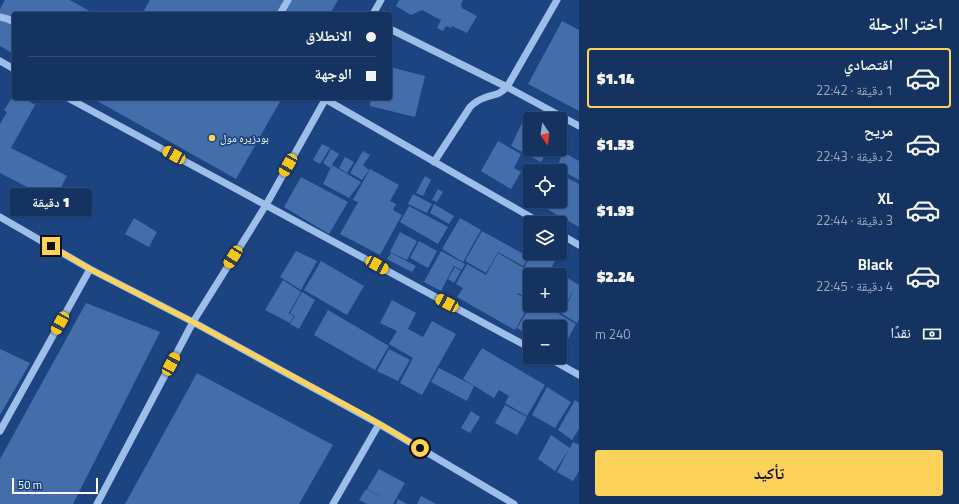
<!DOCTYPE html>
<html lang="ar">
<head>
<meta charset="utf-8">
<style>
	:root { --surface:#143360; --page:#1d3b66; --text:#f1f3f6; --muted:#9daabd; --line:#334e75; --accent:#fcd25a }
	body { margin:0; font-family:"Titillium Web","Noto Naskh Arabic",sans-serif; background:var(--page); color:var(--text); direction:rtl; height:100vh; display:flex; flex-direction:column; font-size:15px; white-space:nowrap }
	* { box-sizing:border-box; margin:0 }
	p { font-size:13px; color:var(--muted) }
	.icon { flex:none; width:22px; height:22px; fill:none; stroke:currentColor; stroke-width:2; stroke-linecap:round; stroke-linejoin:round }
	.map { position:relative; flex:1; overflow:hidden; direction:ltr }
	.details { display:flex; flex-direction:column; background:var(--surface); width:380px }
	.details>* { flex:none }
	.top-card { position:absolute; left:12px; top:12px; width:380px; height:88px; border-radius:4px; box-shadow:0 1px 3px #0004,0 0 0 1px var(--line); direction:rtl; display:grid; align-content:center; height:88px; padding:0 16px; background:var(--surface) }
	.needle { width:26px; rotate:167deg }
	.fabs { position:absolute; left:523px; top:112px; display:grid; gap:8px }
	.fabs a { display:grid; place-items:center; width:44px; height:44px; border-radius:4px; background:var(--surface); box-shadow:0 1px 3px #0004,0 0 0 1px var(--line); font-size:20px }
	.scale { position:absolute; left:12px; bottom:10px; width:86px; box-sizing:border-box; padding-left:4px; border:2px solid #fff; border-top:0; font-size:11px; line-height:14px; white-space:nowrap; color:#fff; -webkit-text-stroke:3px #1b4480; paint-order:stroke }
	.end { position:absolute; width:18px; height:18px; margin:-9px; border:5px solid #fcd25a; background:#111; box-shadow:0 0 0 2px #111 }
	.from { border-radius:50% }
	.bubble { position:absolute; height:28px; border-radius:4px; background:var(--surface); box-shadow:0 1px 3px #0004,0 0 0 1px var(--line); font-size:13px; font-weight:800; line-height:28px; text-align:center; direction:rtl }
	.car { position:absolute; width:12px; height:24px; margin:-12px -6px; border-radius:5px; box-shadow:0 0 3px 1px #0007; background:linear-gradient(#f5c518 24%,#345 0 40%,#f5c518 0 76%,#345 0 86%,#f5c518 0) }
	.top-card b { display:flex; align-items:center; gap:14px; height:38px; font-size:15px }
	.top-card b+b { border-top:1px solid var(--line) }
	.top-card i { width:10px; height:10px; background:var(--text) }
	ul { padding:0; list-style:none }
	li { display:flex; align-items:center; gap:12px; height:60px; margin:0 8px 6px; padding:0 8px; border:2px solid transparent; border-radius:4px }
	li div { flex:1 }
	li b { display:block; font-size:15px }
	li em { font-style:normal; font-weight:800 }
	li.active { border-color:var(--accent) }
	li>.icon { width:36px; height:36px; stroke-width:1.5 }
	h2 { padding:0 16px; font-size:18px; line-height:48px }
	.pay { display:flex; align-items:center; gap:10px; height:44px; padding:0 16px; font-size:15px }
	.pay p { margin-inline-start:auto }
	.action { display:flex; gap:8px; margin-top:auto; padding:8px 16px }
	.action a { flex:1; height:46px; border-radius:4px; background:var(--accent); color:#111; font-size:16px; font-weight:800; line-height:46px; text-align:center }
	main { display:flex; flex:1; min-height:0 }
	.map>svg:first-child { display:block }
	.building { fill:#446eaa }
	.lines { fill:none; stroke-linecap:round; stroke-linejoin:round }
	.minor { stroke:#9ebeea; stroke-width:7 }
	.route { stroke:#fcd25a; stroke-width:5 }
	.poi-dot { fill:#fcd25a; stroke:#1b4480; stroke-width:1.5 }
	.labels { text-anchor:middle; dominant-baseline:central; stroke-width:3.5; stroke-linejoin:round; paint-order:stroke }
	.poi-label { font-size:11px; fill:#fff; stroke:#1b4480; text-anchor:start }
</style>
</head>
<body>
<main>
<section class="details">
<h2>اختر الرحلة</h2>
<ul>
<li class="active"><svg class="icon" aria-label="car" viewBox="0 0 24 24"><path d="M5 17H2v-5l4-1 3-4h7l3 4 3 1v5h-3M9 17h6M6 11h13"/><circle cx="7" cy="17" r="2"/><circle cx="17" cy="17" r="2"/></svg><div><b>اقتصادي</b><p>1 دقيقة · 22:42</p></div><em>$1.14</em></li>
<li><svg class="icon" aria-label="car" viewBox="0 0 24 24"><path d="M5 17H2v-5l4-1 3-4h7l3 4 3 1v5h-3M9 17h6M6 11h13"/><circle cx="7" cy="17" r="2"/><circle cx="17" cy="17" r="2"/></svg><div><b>مريح</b><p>2 دقيقة · 22:43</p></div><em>$1.53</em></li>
<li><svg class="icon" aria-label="car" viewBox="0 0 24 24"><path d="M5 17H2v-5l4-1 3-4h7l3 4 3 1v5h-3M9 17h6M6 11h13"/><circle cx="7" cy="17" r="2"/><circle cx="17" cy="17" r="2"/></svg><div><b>XL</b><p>3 دقيقة · 22:44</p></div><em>$1.93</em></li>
<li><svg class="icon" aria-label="car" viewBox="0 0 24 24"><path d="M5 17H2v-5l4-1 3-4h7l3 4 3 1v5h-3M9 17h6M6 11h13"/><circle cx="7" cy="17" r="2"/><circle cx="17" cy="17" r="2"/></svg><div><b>Black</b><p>4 دقيقة · 22:45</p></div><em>$2.24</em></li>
</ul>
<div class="pay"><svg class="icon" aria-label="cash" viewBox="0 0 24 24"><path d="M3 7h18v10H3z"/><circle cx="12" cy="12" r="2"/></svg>نقدًا<p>240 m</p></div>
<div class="action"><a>تأكيد</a></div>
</section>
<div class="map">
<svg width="579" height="504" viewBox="0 0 579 504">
	<rect width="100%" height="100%" fill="#1b4480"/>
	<path class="building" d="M5 0H70L95 14H14V54L0 46V9Z
		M150 0H338L330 14H142Z
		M399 0H463L461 4 462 8 477 16 467 33 452 26 451 28 446 26 443 31 437 28 441 20 422 10 411 15 396 6Z
		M562 21 579 30V111L528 84Z
		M390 67 425 76 415 117 370 106 371 98H390Z
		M14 95V98H24L35 105 11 148 67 176 54 201 0 173V124L7 112 4 110Z
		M92 98H282L236 179Z
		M522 123 530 127V138H529L528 141 530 142V149H548L541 162 511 146Z
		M498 141 521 154 514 168 521 172 511 189 481 171Z
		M322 144 330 148 320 164 313 160Z
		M331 149 339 154 330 168 323 163Z
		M363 151 370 155 363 165 369 170 362 180 350 173Z
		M563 152 579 161V180L557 168Z
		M345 157 354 162 347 173 339 168Z
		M332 165 361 182 349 198 323 184Z
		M370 169 399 185 390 201 396 204 393 210 402 215 380 255 340 234 358 202 353 200Z
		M560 174 579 184V227L533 201H560Z
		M425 176 431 180 423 196 416 193Z
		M301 177 348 202 329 234 284 207Z
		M438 189 443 192 437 202 432 200Z
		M413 194 432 204 427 213 408 204Z
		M434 204 454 216 449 224 430 213Z
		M409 206 448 227 438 244 400 222Z
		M134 218 157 232 149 247 125 234Z
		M460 218 481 230 463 262 442 249Z
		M482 231 529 257 523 266 498 252 486 273 465 261Z
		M400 232 417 241 407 260 390 252Z
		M419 241 437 251 428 268 410 258Z
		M296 251 317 261 301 290 280 277Z
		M441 251 465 264 462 270 454 266 441 291 424 282Z
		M391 253 416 266 412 272 387 259Z
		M498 253 524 268 532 253H553L558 256 547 275H530V300L518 293 517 294 530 301V303L515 330 457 297 463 288 456 284 467 264 486 275Z
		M321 261 364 286 347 315 304 290Z
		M455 267 461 271 454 283 448 279Z
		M553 269 579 285V319L577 323 562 314 575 288 560 314 546 305 545 306 576 324 560 353V327H557L561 320 556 327H530V336L517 328 531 305H560V275H549Z
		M283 280 301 292 289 313H288L294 316 290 323 265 310Z
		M302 292 315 300 299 329 290 324 295 316 290 313Z
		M392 300 416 313 408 329 423 337 432 321 456 334 422 395 400 383 413 358 389 344 397 331 380 323Z
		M86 303 160 332 73 504H0V459Z
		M328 310 389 346 375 370 314 335Z
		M482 348 545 385 527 416 505 403 509 396 499 390 494 398 463 379Z
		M0 349 30 363 0 415Z
		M389 349 410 360 398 381 377 371Z
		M439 368 474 386 467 401 431 382Z
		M197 373 333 445 299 504H125Z
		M547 387 571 402 555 428 532 415Z
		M575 400 579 403V429L572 440 558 430Z
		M505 405 527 417 517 435 495 423Z
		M471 411 480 417 470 433 461 428Z
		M551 435 570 448 573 442 579 445V471L573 481 557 472 569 449 555 471 538 459Z
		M379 469 405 483 393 504H367L359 500 366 489 391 503 367 489Z
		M421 496 436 504H417Z
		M398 499 407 504H396Z"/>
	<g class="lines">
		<path class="minor" d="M280 14 288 0
			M373 14 381 0
			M0 17 8 19 14 22
			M390 29 507 87 579 126
			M0 61 14 69
			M68 98 530 348
			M325 99 541 223
			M434 162 470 107C474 103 478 100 484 98 494 94 498 96 507 87L557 0
			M0 217 90 269 193 322 379 424 514 504
			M560 234 579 245
			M547 357 579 375
			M0 431 90 269
			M97 504 193 322 266 205 326 98
			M333 504 379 424"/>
	</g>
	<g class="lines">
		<path class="route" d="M51 246 90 269 193 322 366 416 420 448"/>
	</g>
	<circle class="poi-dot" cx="212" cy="138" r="4"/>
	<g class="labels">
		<g class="poi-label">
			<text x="220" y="138">بودزيره مول</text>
		</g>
	</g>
</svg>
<div class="fabs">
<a><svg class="needle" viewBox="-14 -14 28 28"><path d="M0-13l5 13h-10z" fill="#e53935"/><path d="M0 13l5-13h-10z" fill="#9daabd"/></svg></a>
<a><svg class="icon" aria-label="locate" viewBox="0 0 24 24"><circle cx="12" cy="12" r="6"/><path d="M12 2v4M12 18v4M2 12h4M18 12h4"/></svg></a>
<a><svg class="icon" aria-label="layers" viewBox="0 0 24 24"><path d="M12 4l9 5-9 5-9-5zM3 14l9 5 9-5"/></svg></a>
<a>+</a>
<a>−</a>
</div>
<div class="scale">50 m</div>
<i class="end from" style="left:420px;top:448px"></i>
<i class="end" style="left:51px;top:246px"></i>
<div class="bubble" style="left:10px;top:188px;width:82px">1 دقيقة</div>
<i class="car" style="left:174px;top:155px;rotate:299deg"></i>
<i class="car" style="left:288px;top:165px;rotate:210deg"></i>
<i class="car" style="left:233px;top:257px;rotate:212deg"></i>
<i class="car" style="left:377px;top:265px;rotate:119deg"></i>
<i class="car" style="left:447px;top:303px;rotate:298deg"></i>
<i class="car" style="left:60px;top:323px;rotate:209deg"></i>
<i class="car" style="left:171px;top:364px;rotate:28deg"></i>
<div class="top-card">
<b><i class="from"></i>الانطلاق</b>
<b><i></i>الوجهة</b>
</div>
</div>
</main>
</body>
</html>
